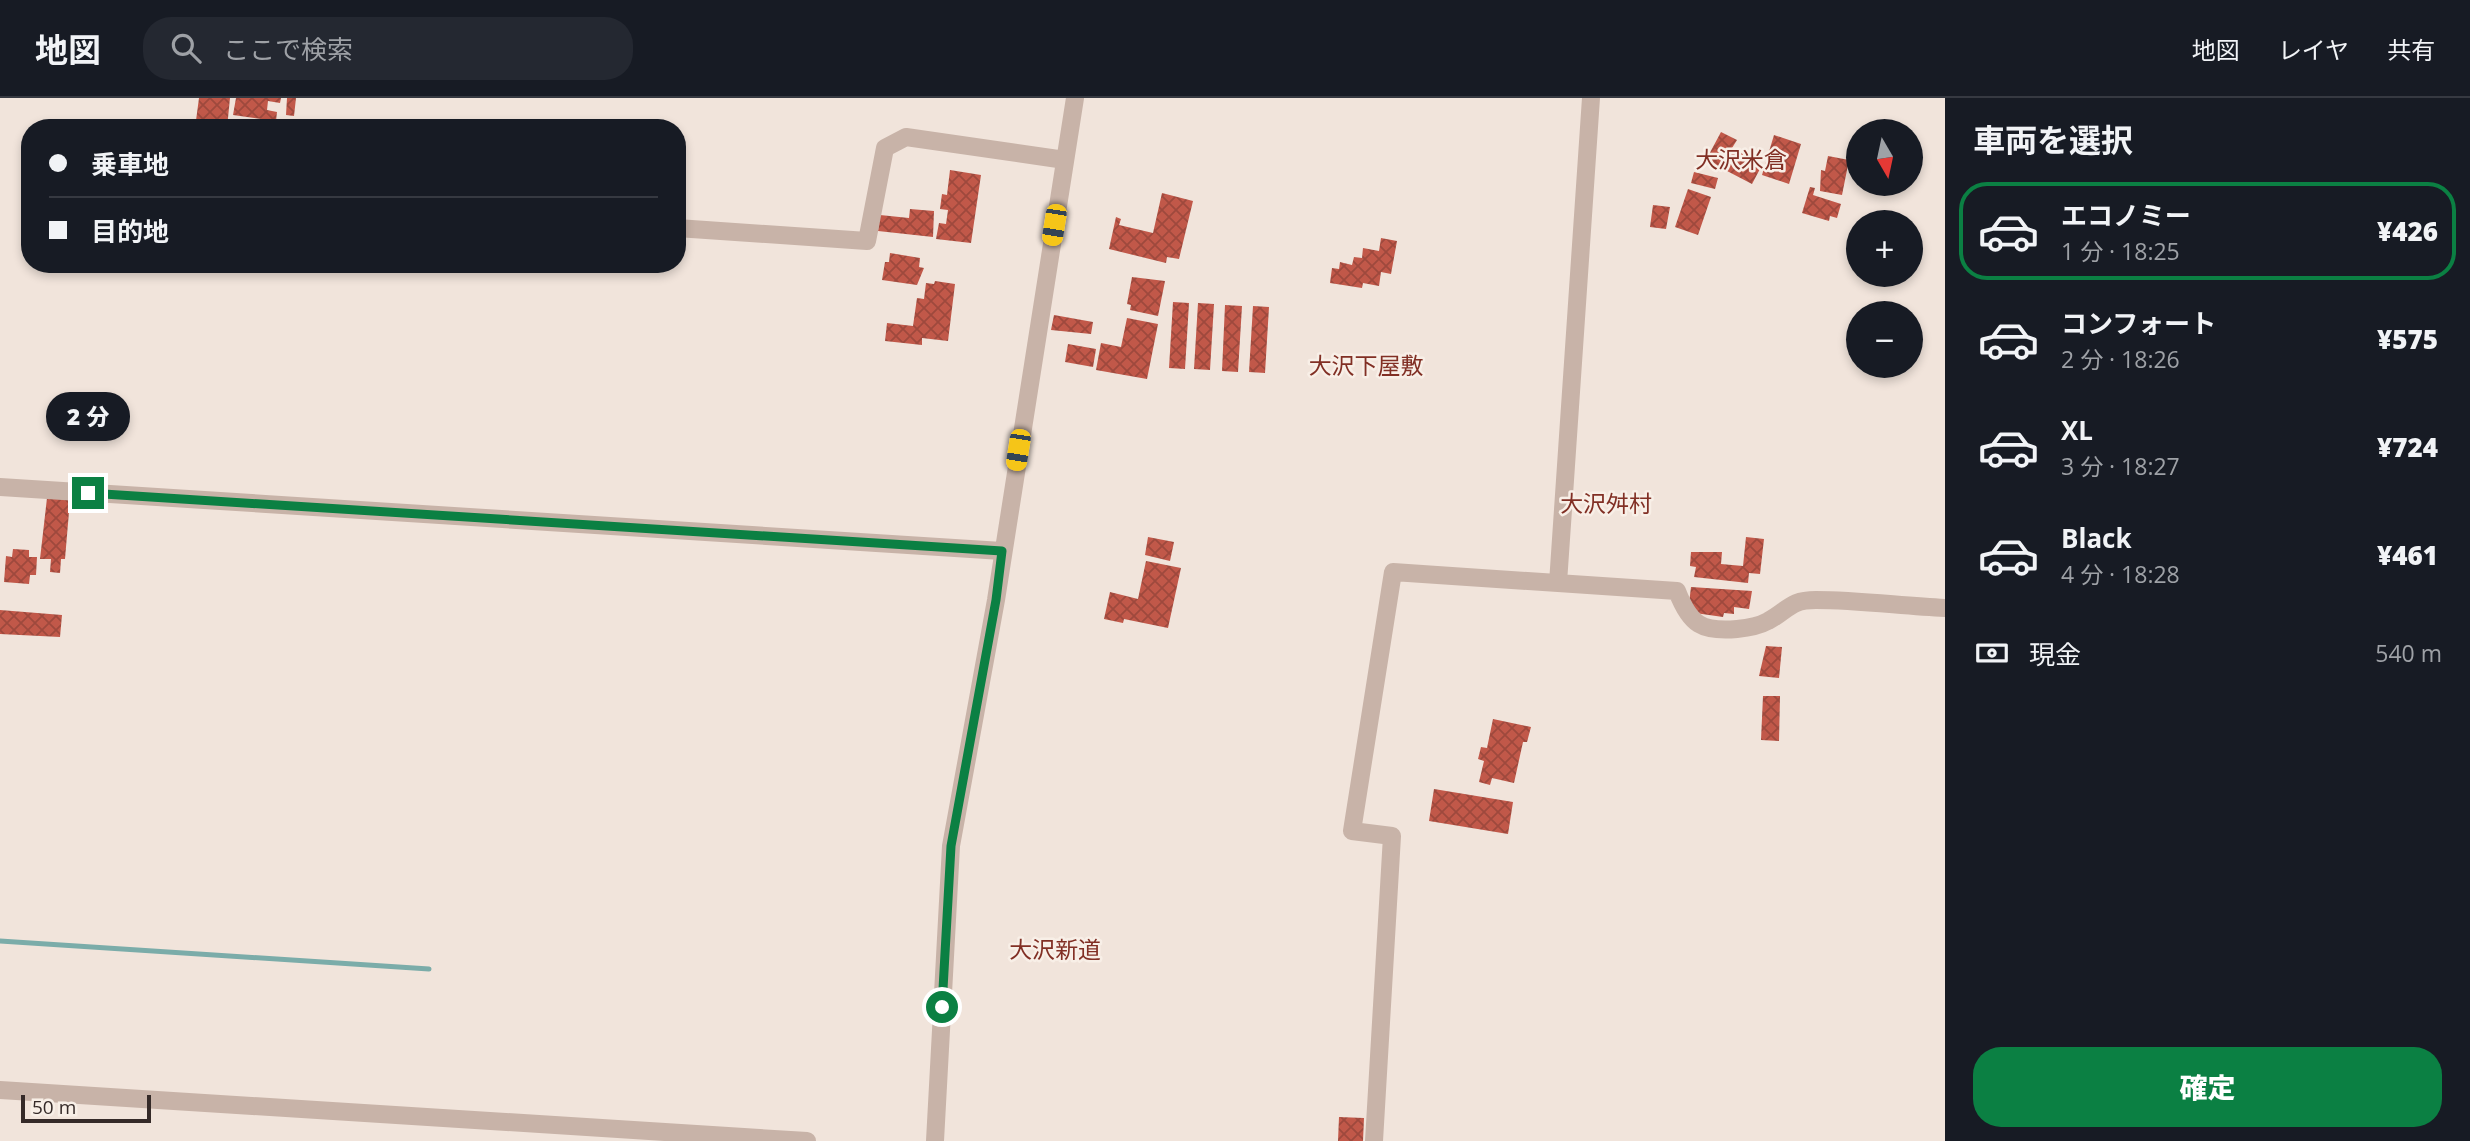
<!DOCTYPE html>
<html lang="ja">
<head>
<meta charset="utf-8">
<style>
	:root { --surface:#171b24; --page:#242831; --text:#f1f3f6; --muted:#9ea1a6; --line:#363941; --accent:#0b8043 }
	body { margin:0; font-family:"Open Sans","Noto Sans JP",sans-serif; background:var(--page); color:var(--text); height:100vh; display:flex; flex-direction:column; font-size:26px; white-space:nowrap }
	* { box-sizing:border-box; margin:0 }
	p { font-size:23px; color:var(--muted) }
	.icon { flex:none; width:38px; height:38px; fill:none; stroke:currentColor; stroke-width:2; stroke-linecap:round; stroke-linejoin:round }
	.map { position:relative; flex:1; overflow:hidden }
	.details { display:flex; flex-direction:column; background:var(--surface); width:525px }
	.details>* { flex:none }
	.guide { position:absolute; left:21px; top:21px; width:665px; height:154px; border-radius:28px; box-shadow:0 4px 10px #0003; display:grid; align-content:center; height:154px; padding:0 28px; background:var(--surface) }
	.needle { width:46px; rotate:171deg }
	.fabs { position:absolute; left:1846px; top:21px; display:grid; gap:14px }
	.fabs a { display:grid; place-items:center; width:77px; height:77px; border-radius:50%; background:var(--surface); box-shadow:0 4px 10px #0003; font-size:35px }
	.scale { position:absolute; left:21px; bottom:18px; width:130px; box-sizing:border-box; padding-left:7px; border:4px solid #352a28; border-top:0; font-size:19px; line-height:24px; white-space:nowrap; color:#352a28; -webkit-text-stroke:5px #f8efe7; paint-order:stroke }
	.end { position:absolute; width:32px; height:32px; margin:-16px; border:9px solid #0b8043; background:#fff; box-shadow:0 0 0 4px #fff }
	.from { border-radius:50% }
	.bubble { position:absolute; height:49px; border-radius:24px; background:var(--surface); box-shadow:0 4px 10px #0003; font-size:23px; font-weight:800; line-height:49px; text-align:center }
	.car { position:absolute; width:21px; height:42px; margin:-21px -10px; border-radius:9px; box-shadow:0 0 5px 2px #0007; background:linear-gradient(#f5c518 24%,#345 0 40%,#f5c518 0 76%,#345 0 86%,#f5c518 0) }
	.guide b { display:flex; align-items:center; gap:24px; height:66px; font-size:26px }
	.guide b+b { border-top:2px solid var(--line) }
	.guide i { width:18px; height:18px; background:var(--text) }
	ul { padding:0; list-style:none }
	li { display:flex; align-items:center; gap:21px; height:98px; margin:0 14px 10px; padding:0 14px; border:4px solid transparent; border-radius:28px }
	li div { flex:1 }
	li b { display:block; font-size:26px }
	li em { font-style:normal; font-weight:800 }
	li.active { border-color:var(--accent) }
	li>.icon { width:63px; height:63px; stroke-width:1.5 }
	h2 { padding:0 28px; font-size:32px; line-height:84px }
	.pay { display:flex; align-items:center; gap:18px; height:77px; padding:0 28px; font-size:26px }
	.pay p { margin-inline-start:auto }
	.cta { display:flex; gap:14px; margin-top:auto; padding:14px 28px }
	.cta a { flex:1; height:80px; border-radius:28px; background:var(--accent); color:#fff; font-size:28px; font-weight:800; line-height:80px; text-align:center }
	header { display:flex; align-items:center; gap:42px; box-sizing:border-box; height:98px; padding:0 35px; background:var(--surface); border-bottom:2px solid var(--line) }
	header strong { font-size:33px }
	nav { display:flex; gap:38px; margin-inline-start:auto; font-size:24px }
	.search { width:490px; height:63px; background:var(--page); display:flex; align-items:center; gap:18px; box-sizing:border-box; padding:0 24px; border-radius:28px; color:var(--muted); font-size:26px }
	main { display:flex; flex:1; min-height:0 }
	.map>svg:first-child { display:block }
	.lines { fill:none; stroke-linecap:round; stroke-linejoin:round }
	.stream { stroke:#7baca9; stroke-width:5 }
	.building { fill:url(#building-cross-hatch) }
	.minor { stroke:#c8b3a8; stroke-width:18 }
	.route { stroke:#0b8043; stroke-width:9 }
	.labels { text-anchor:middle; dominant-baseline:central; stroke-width:5; stroke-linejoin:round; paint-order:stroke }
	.quarter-label { font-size:23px; fill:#812f24; stroke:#f8efe7 }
</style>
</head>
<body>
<header>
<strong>地図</strong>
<div class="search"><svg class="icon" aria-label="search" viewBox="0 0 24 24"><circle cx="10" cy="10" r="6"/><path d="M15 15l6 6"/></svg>ここで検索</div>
<nav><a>地図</a><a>レイヤ</a><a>共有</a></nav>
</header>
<main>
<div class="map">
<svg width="1945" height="1043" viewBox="0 0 1945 1043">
	<defs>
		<pattern id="building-cross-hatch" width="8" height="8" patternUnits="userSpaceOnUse" patternTransform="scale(1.75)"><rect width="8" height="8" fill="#c15849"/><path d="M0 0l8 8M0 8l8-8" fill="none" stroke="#9e493d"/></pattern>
	</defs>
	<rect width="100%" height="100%" fill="#f1e4db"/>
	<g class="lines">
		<path class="stream" d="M0 843 429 871"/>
	</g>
	<path class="building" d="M199 0H230L227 30H195Z
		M236 0H281L280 5 268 3 267 12 277 14 276 23 233 17Z
		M287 0H296L294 18 286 17Z
		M1721 34 1737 42 1732 50 1754 62 1752 65 1761 69 1752 86 1706 62Z
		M1774 37 1801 46 1789 86 1762 77Z
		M1828 58 1849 62 1842 97 1820 93 1821 72 1825 73Z
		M950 72 981 77 971 145 936 141 939 125 946 126 948 112 940 111 942 96 947 97Z
		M1694 74 1718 80 1715 91 1691 85Z
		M1810 89 1815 90 1813 97 1841 106 1837 120 1830 118 1829 123 1802 115Z
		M1688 91 1711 99 1698 137 1675 129Z
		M1162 95 1193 103 1179 161 1167 159 1166 165 1109 151 1116 119 1121 121 1119 127 1153 135Z
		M1653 107 1670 109 1666 131 1650 129Z
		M910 111 934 113 933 139 878 133 880 117 909 120Z
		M1381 140 1397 143 1391 176 1381 174 1379 188 1363 185 1362 190 1330 185 1332 170 1339 171 1340 164 1352 167 1354 159 1362 160 1363 150 1379 153Z
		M890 155 920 160 919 169 924 170 917 187 882 182 885 164H889Z
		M1132 179 1165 183 1158 218 1130 212 1131 207 1127 206Z
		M935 183 955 186 948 243 922 240V247L885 243 887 225 913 228 917 200 924 201 926 185 934 186Z
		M1173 204 1189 205 1185 271 1169 270Z
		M1198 205 1214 206 1210 272 1194 271Z
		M1225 207 1242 208 1238 274 1222 273Z
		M1253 208 1269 209 1265 275 1249 274Z
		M1054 217 1093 224 1091 236 1051 232Z
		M1127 220 1158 226 1147 281 1096 272 1101 245 1121 249Z
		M1068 246 1096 251 1093 269 1065 264Z
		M47 400 70 402 65 461H61L60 475 50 474 51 461H40Z
		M1148 439 1174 444 1170 463 1145 457Z
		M1746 439 1764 441 1760 476 1749 475 1748 485 1694 479 1696 469 1690 468 1691 454H1722L1721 466 1743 468Z
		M13 451 29 452V459H37L36 477H30L29 486 4 484 6 458 12 459Z
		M1146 463 1181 470 1168 530 1124 521 1123 525 1104 521 1110 494 1138 501Z
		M1691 489 1752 493 1749 511 1734 509V516L1724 515 1723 519 1688 514Z
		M0 512 62 517 60 539 0 536Z
		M1766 548 1782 549 1779 580 1759 578Z
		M1763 598H1780L1779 643 1761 642Z
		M1493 621 1531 629 1527 644H1523L1514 685 1492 680 1490 687 1479 684 1484 663 1478 661 1481 649 1487 650Z
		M1434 691 1513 704 1508 736 1429 723Z
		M1339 1019 1364 1020 1363 1043H1338Z"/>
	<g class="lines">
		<path class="minor" d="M677 130 867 143 885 50 906 39 1065 62
			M0 389 1002 453
			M1558 485 1591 0
			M0 992 807 1043
			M935 1043 951 748 996 502 1075 0
			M1374 1043 1392 738 1352 733 1393 474 1677 493C1690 527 1702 534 1737 531 1748 530 1759 528 1768 523 1789 512 1789 502 1816 502 1858 502 1902 508 1945 510"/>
	</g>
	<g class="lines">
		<path class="route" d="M88 395 1002 453 996 502 951 748 942 909"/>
	</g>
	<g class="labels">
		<g class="quarter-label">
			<text x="1741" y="61">大沢米倉</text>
			<text x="1366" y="267">大沢下屋敷</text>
			<text x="1606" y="405">大沢舛村</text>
			<text x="1055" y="851">大沢新道</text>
		</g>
	</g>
</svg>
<div class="fabs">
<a><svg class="needle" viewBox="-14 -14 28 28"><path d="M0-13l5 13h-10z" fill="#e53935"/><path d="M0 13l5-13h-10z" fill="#9ea1a6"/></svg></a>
<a>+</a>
<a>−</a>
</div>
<div class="scale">50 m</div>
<i class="end from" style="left:942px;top:909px"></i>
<i class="end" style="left:88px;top:395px"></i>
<div class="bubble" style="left:46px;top:294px;width:84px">2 分</div>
<i class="car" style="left:1054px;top:127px;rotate:189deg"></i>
<i class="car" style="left:1018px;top:352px;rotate:189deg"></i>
<div class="guide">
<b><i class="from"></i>乗車地</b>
<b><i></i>目的地</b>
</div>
</div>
<section class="details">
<h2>車両を選択</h2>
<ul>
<li class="active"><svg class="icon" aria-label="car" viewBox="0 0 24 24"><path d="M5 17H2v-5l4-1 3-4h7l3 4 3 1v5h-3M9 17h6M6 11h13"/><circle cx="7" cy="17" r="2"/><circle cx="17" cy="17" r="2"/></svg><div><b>エコノミー</b><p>1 分 · 18:25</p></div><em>¥426</em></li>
<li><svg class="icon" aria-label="car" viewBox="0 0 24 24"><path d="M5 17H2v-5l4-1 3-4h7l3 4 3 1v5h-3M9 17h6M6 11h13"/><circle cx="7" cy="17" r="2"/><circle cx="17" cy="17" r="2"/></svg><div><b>コンフォート</b><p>2 分 · 18:26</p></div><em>¥575</em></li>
<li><svg class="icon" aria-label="car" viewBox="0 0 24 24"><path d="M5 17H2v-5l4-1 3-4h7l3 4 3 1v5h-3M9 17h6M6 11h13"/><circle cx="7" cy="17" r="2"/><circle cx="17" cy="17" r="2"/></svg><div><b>XL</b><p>3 分 · 18:27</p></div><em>¥724</em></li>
<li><svg class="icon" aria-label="car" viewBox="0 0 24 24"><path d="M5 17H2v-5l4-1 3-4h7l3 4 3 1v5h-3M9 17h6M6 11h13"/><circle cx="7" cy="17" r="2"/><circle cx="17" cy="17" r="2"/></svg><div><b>Black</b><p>4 分 · 18:28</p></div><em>¥461</em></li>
</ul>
<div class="pay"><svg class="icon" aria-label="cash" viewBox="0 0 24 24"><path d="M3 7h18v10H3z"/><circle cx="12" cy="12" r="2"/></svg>現金<p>540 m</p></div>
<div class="cta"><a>確定</a></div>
</section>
</main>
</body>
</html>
